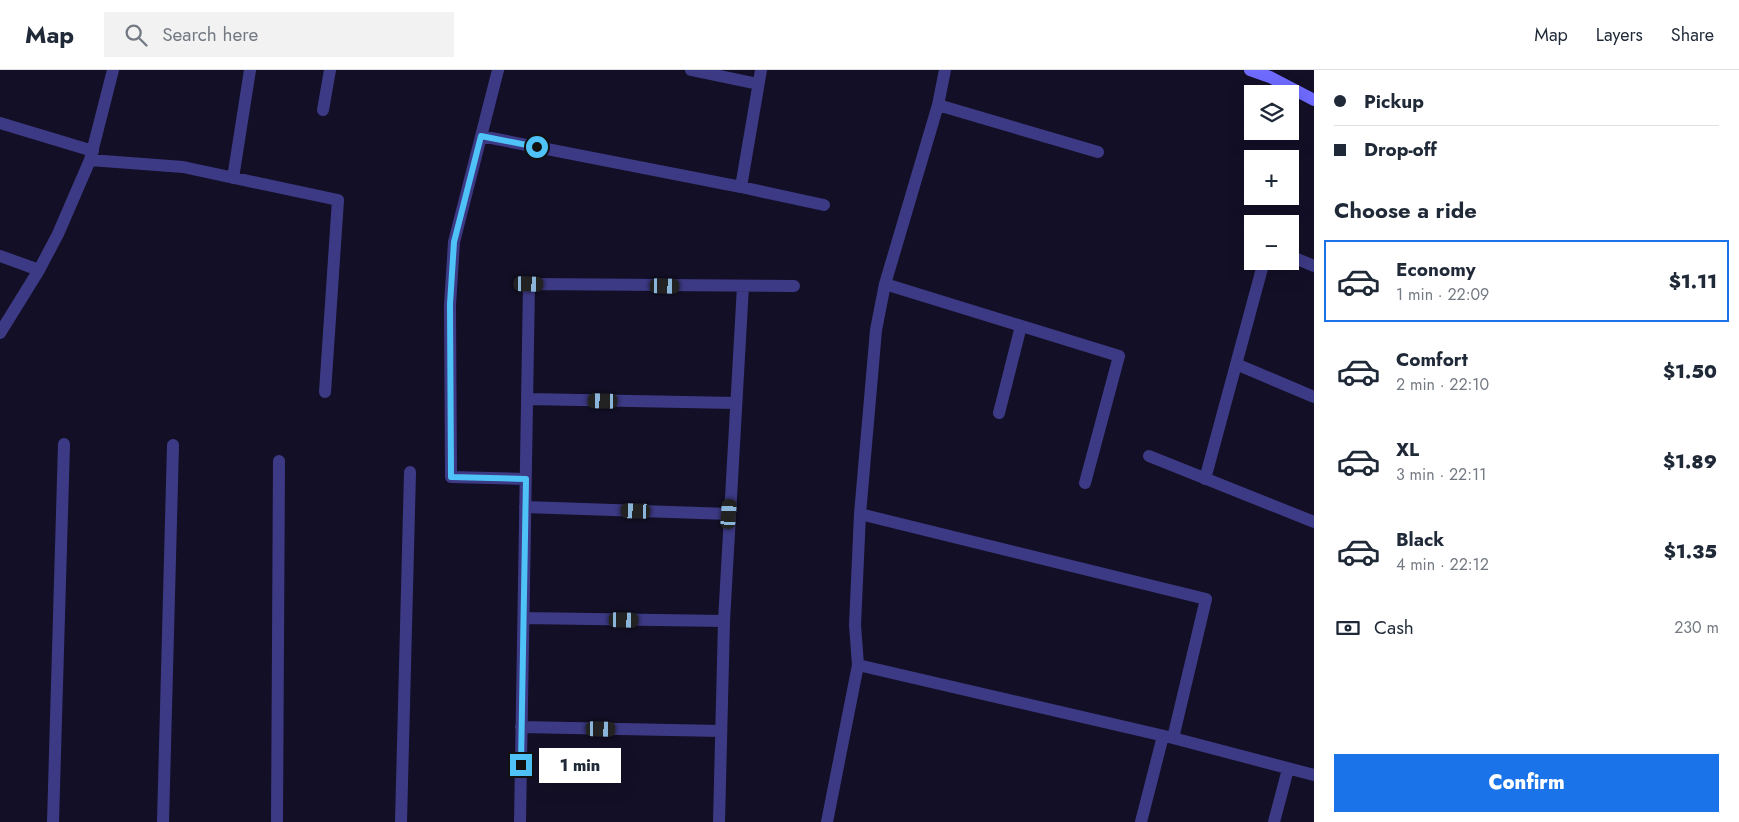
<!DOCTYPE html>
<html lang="en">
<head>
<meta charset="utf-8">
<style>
	:root { --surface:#fff; --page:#f2f2f3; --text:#1f2937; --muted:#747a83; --line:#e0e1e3; --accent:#1a73e8 }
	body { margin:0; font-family:Jost,sans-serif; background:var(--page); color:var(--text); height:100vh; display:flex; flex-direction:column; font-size:19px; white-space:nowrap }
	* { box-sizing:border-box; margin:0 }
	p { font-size:16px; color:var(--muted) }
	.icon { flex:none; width:28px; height:28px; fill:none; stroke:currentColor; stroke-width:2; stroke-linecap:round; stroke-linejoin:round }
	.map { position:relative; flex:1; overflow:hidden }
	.side { display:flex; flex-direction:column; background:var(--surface); width:425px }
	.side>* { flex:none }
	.guide { display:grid; align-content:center; height:110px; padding:0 20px; background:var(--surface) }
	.controls { position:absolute; left:1244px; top:15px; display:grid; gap:10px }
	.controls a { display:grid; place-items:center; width:55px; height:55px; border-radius:0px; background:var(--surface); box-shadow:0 5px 20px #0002; font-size:25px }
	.end { position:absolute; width:22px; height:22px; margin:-11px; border:6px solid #4fc3f7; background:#111; box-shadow:0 0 0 2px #111 }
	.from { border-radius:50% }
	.bubble { position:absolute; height:35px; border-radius:0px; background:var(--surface); box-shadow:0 5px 20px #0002; font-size:16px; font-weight:800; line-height:35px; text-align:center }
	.car { position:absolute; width:15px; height:30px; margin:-15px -8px; border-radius:6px; box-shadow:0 0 4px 1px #0007; background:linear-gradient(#222 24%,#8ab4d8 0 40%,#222 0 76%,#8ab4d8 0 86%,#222 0) }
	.guide b { display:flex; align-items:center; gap:18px; height:48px; font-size:19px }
	.guide b+b { border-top:1px solid var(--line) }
	.guide i { width:12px; height:12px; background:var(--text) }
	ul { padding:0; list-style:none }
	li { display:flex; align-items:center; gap:15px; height:82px; margin:0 10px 8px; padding:0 10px; border:2px solid transparent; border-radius:0px }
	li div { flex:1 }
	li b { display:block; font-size:19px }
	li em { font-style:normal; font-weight:800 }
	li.on { border-color:var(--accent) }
	li>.icon { width:45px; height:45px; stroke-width:1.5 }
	h2 { padding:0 20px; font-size:22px; line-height:60px }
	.pay { display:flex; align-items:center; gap:12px; height:55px; padding:0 20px; font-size:19px }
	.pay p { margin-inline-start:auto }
	.button { display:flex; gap:10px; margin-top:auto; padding:10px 20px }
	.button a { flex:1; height:58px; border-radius:0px; background:var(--accent); color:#fff; font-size:20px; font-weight:800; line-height:58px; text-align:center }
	header { display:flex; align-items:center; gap:30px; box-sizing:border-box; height:70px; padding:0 25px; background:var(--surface); border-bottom:1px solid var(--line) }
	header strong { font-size:24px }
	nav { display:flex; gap:28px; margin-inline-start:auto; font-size:18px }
	.search { width:350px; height:45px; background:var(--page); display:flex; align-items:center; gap:12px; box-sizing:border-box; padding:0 18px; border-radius:0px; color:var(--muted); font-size:19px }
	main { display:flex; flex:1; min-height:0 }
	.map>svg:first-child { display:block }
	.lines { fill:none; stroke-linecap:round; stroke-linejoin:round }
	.street { stroke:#3d3a85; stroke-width:12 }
	.secondary { stroke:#6f6bff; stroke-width:12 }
	.route { stroke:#4fc3f7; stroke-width:6 }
</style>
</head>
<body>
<header>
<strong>Map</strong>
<div class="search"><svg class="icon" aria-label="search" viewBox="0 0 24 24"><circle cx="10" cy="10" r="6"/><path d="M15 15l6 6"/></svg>Search here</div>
<nav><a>Map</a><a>Layers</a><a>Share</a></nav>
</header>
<main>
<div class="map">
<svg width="1314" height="752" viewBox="0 0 1314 752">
	<rect width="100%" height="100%" fill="#130f26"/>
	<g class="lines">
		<path class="street" d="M498 0 454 172 450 235 451 407 525 409
			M691 0 758 14
			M761 0 741 117 824 135
			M938 35 1098 82
			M323 40 330 0
			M0 53 93 81
			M481 66 741 117
			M90 90 183 97 338 130 325 322
			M233 108 250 0
			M0 186 39 200
			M1290 186 1314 196
			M885 214 1119 286 1085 413
			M0 263 39 200 58 164 90 90 113 0
			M1236 294 1314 327
			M527 329 736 333
			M999 343 1021 256
			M1149 386 1314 452
			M1205 409 1264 191
			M525 437 729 444
			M860 444 1206 529 1173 668
			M524 548 724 551
			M858 595 1173 668 1314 705
			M521 657 721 661
			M53 752 64 374
			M163 752 173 375
			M277 752 279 391
			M401 752 410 402
			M520 752 529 214 794 216
			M719 752 724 551 743 216
			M827 752 858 595 855 555 860 444 876 260 885 214 938 35 945 0
			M1141 752 1163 666
			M1274 752 1288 699"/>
		<path class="secondary" d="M1250 0 1270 7 1314 30"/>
	</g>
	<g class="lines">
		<path class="route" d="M521 695 526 409 451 407 450 234 454 172 481 66 537 77"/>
	</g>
</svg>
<div class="controls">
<a><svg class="icon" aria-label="layers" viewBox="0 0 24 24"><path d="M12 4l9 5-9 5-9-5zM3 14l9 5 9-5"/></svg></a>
<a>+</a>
<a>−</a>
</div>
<i class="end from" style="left:537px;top:77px"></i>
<i class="end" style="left:521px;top:695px"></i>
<div class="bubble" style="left:539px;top:678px;width:82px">1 min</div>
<i class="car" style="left:529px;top:214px;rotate:91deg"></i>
<i class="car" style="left:665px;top:216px;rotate:91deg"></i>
<i class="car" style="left:603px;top:331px;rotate:271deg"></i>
<i class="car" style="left:636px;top:441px;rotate:272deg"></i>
<i class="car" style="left:729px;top:444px;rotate:4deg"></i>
<i class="car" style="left:624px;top:550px;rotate:91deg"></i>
<i class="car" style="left:601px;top:659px;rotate:91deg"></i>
</div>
<section class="side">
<div class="guide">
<b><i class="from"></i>Pickup</b>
<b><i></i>Drop-off</b>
</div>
<h2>Choose a ride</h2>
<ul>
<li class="on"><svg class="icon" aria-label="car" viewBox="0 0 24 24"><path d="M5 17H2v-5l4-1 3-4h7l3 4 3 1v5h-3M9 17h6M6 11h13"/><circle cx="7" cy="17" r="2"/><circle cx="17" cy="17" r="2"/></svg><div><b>Economy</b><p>1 min · 22:09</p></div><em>$1.11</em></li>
<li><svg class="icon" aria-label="car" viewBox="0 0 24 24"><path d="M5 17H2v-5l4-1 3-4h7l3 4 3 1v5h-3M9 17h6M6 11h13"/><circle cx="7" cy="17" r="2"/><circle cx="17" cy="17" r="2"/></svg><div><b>Comfort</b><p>2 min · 22:10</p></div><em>$1.50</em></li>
<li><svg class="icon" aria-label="car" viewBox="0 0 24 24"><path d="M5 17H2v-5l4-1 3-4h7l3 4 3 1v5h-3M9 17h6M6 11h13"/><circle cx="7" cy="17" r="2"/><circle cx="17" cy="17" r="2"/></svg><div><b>XL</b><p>3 min · 22:11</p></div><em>$1.89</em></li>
<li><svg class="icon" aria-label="car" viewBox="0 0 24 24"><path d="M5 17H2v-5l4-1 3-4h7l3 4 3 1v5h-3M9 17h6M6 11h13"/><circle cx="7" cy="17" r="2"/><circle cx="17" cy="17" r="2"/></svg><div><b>Black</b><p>4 min · 22:12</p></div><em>$1.35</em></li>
</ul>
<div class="pay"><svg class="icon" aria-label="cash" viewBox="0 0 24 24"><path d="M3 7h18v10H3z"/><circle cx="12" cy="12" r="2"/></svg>Cash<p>230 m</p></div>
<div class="button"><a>Confirm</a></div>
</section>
</main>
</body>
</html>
